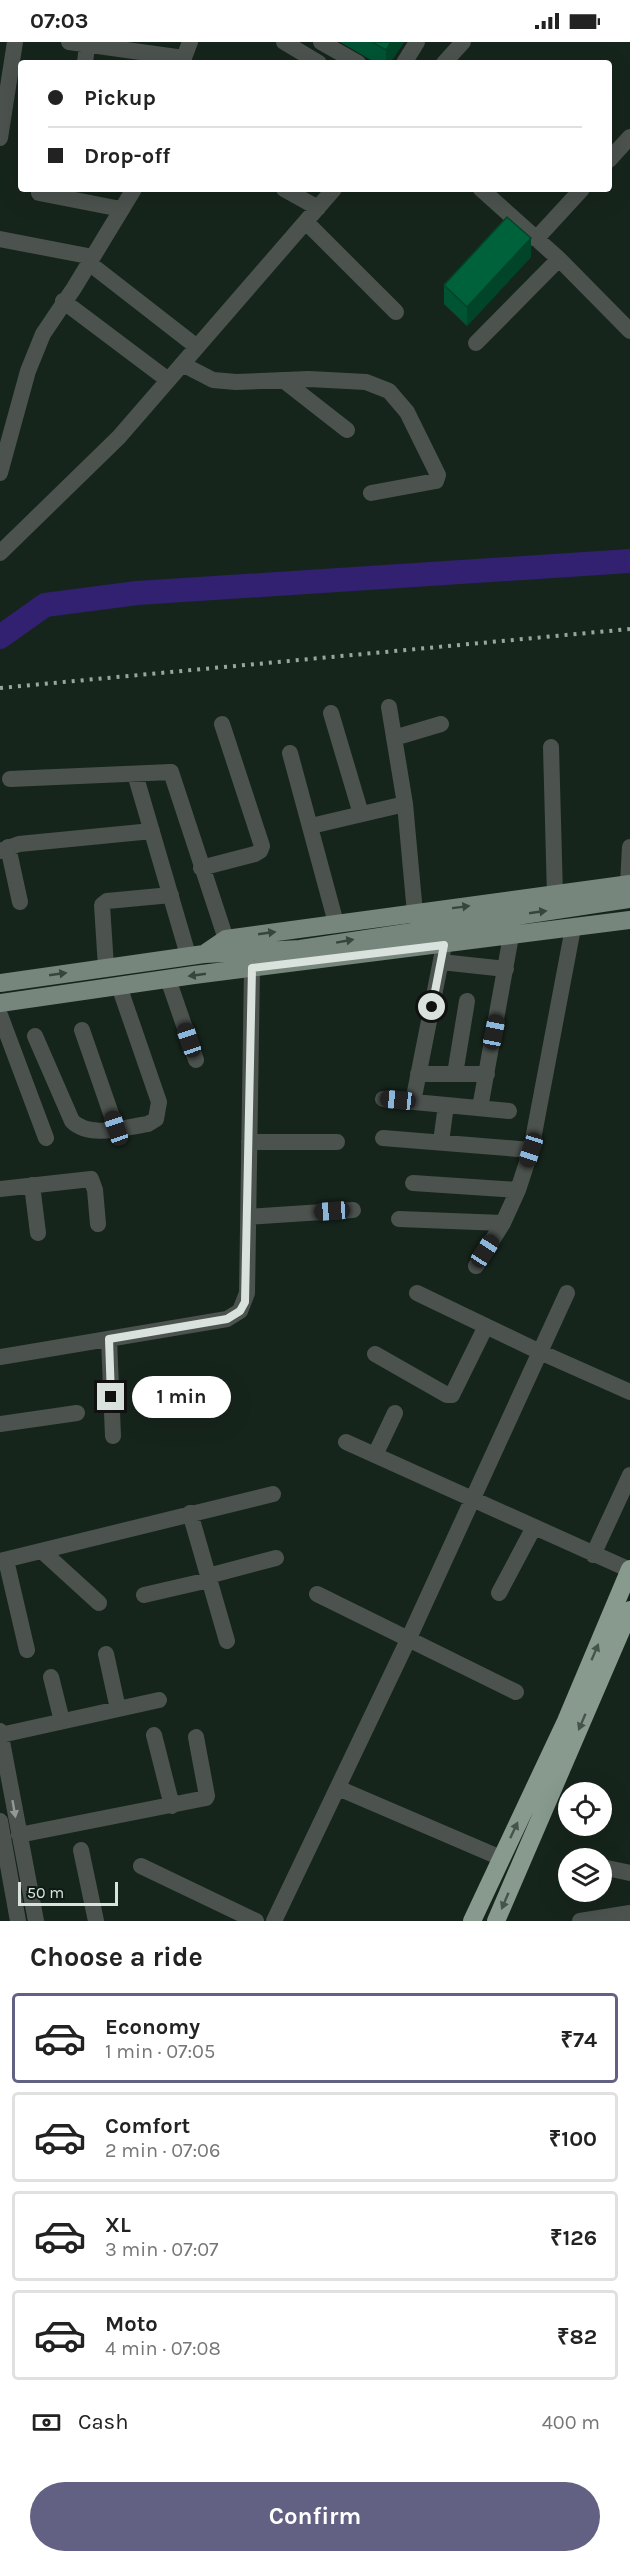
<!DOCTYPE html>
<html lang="en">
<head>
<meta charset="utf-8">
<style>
	:root { --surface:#fff; --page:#f6f6f6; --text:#222; --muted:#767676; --line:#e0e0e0; --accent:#626183 }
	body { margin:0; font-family:Karla,sans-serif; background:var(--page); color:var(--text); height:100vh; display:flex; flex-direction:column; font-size:22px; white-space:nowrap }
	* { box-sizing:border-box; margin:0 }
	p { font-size:20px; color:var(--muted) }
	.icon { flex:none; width:33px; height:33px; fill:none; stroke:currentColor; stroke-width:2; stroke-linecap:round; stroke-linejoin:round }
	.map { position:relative; height:1879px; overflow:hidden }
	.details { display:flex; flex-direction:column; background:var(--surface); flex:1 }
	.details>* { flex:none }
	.guide { position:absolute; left:18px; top:18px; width:594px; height:132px; border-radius:6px; box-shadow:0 6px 24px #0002; display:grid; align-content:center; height:132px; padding:0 30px; background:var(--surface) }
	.controls { position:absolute; left:558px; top:1740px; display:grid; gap:12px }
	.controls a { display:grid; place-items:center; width:54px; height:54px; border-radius:50%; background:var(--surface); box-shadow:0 6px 24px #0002; font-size:30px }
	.scale { position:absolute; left:18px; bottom:15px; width:100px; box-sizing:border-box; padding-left:6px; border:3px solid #d9e2dc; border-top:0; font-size:16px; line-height:21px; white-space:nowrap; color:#d9e2dc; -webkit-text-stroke:4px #0c1b13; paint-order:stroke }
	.end { position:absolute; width:27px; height:27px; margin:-14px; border:8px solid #d9e2dc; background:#111; box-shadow:0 0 0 3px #111 }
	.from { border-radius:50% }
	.bubble { position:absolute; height:42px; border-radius:21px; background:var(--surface); box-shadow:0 6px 24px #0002; font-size:20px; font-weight:700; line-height:42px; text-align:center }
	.car { position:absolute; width:18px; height:36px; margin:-18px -9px; border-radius:8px; box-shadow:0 0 4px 2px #0007; background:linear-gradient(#222 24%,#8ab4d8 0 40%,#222 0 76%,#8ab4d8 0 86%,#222 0) }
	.guide b { display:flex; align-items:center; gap:21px; height:57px; font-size:22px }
	.guide b+b { border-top:2px solid var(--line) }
	.guide i { width:15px; height:15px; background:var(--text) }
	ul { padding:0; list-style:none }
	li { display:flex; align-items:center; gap:18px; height:90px; margin:0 12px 9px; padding:0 18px; border:3px solid var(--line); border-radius:6px }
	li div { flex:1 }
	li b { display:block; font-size:22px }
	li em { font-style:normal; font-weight:700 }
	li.on { border-color:var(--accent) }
	li>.icon { width:54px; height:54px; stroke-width:1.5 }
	h2 { padding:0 30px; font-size:27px; line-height:72px }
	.pay { display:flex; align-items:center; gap:15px; height:66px; padding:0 30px; font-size:22px }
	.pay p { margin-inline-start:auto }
	.button { display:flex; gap:12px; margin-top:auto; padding:12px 30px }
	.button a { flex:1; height:69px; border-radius:36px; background:var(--accent); color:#fff; font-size:24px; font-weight:700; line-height:69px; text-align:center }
	.status { display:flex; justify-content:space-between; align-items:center; height:42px; padding:0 30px; background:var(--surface); direction:ltr }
	.status svg { height:16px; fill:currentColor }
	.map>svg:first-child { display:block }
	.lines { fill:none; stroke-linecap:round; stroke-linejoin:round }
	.river { stroke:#312170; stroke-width:24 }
	.minor { stroke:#4c534f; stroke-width:16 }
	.major { stroke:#77867c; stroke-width:18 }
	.highway { stroke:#889a8e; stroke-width:18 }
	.rail { stroke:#9aa59e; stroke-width:4; stroke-dasharray:3 6; stroke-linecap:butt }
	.wall { fill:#005433 }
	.shaded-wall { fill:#004529 }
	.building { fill:#00623b; stroke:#004529; stroke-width:1.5 }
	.oneway { fill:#37463d }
	.oneway2 { fill:#44544a }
	.oneway3 { fill:#929a96 }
	.route { stroke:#d9e2dc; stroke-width:8 }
</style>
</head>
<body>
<div class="status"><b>07:03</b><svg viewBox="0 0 49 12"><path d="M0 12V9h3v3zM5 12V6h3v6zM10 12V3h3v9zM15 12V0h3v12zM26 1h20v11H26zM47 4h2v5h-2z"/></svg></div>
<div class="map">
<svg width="630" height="1879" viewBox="0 0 630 1879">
	<rect width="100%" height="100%" fill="#16251c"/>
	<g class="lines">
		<path class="river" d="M0 595 45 563 137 551 630 519"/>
		<path class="minor" d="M69 0 184 16
			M284 0 319 21
			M321 0 358 21
			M85 21 87 3
			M182 21 190 0
			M404 21 417 0
			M444 21 463 0
			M0 96 15 0
			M609 118 630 95
			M284 147 318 166
			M481 147 559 217 630 289
			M39 151 121 167
			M306 180 396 270
			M0 197 93 215
			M536 197 582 147
			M89 221 197 305
			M63 259 168 338
			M476 301 559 217
			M182 322 213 338 236 340 309 337 366 340 389 349 407 370 438 433 436 439 371 451
			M283 338 347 388
			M0 431 28 329 43 292 74 246 134 147
			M0 511 119 395 334 147
			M389 665 405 762 415 871
			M331 671 361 772
			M394 696 441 682
			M551 705 555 853
			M290 711 336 881
			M135 732 188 913
			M10 737 171 730 226 897
			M311 784 405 762
			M8 805 20 860
			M0 809 19 802 152 789
			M201 826 255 812 260 809 262 804 222 682
			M628 842 630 805
			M441 920 506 927
			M106 925 102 863 107 859 171 853
			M168 937 196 1018
			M0 973 46 1096
			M82 988 116 1086
			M35 994 72 1079C90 1097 125 1085 148 1082L156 1077 159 1060 119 944
			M418 1032H487
			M455 1032 467 959
			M383 1057 509 1069
			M413 1060 444 903
			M480 1066 511 894
			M383 1096 531 1108
			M249 1100H337
			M441 1100 446 1063
			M413 1141 518 1148
			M32 1143 38 1191
			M0 1147 91 1137 95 1148 98 1182
			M248 1175 353 1168
			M399 1177 503 1181
			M476 1224 503 1181 518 1148 531 1108 573 886
			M417 1251 540 1310 630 1350
			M109 1297 113 1394
			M375 1312 447 1353H452L486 1284
			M0 1315 227 1277 240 1269 247 1251 252 926
			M0 1382 77 1371
			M346 1400 630 1528
			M375 1413 395 1371
			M190 1471 227 1599
			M42 1509 99 1561
			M593 1513 630 1433
			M6 1518 27 1608
			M0 1519 273 1452
			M208 1534 276 1516
			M499 1551 534 1485
			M317 1552 516 1650
			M144 1553 209 1538
			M106 1612 118 1667
			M51 1635 62 1679
			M0 1689 36 1879
			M1 1693 159 1658
			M154 1693 172 1764
			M338 1746 501 1816
			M0 1779 18 1879
			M19 1793 206 1756 207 1754 196 1695
			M81 1808 96 1879
			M141 1824 256 1879
			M602 1825 630 1831
			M274 1879 408 1598 567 1251
			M580 1879 630 1871"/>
		<path class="major" d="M205 912 300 907 630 857
			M0 941 204 912 226 897 630 842
			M0 961 194 933 630 878"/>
		<path class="highway" d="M472 1879 566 1679 630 1527
			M496 1879 630 1568"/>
		<path class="rail" d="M0 646 630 587"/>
	</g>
	<path class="wall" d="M340 0H404L390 21H376Z
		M531 215 467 284 444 262V243Z"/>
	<path class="shaded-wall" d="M391 0H404L390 21H386V8Z
		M531 196V215L467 284V265Z"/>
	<path class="building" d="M372 0H391L386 8Z
		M507 175 531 196 467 265 444 243Z"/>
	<defs><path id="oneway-solid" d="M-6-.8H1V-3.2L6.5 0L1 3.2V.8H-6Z" transform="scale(1.5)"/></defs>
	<g class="oneway">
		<use href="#oneway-solid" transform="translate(461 865) rotate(-7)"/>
		<use href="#oneway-solid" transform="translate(538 870) rotate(-8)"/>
		<use href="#oneway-solid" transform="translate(267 891) rotate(-8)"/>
		<use href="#oneway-solid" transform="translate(345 899) rotate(-10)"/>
		<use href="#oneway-solid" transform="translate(58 932) rotate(-8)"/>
		<use href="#oneway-solid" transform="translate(197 933) rotate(172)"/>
	</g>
	<g class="oneway2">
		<use href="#oneway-solid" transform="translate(595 1610) rotate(-67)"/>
		<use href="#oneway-solid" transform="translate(582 1680) rotate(113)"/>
		<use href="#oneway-solid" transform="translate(514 1788) rotate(-65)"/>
		<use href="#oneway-solid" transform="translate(505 1859) rotate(113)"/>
	</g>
	<use class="oneway3" href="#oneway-solid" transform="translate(14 1767) rotate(80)"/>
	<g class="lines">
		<path class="route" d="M111 1355 109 1297 227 1277 240 1269 245 1260 252 926 444 903 432 965"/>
	</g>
</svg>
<div class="controls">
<a><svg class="icon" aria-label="locate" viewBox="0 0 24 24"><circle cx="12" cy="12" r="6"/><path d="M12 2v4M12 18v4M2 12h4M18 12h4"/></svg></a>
<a><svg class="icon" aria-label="layers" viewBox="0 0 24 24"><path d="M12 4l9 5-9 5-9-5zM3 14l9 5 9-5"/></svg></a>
</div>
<div class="scale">50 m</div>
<i class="end from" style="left:432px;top:965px"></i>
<i class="end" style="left:111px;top:1355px"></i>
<div class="bubble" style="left:132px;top:1334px;width:99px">1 min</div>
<i class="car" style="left:494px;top:990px;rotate:11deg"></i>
<i class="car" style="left:189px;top:998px;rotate:341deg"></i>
<i class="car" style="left:398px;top:1058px;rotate:276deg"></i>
<i class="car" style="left:116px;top:1086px;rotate:341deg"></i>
<i class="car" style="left:531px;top:1108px;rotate:198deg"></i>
<i class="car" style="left:332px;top:1169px;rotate:266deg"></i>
<i class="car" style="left:485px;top:1209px;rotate:33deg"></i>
<div class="guide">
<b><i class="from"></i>Pickup</b>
<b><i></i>Drop-off</b>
</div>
</div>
<section class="details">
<h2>Choose a ride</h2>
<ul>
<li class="on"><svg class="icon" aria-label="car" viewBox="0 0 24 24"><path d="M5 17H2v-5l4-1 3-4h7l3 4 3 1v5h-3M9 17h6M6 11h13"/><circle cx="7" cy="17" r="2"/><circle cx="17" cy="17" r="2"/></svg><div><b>Economy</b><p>1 min · 07:05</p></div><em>₹74</em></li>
<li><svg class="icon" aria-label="car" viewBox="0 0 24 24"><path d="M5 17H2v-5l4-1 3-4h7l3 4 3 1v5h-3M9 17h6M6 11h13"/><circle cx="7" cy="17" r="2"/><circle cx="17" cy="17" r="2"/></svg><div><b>Comfort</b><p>2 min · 07:06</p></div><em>₹100</em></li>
<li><svg class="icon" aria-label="car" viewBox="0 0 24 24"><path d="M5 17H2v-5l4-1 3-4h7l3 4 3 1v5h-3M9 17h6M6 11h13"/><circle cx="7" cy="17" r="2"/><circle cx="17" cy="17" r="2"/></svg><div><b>XL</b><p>3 min · 07:07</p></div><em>₹126</em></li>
<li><svg class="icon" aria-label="car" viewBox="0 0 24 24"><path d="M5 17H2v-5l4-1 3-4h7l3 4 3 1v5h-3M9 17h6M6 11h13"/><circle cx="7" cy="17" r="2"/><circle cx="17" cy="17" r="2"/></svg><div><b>Moto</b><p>4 min · 07:08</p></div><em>₹82</em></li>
</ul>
<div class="pay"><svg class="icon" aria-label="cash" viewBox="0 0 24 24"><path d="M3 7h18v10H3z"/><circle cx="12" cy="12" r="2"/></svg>Cash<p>400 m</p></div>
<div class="button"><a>Confirm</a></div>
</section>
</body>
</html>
